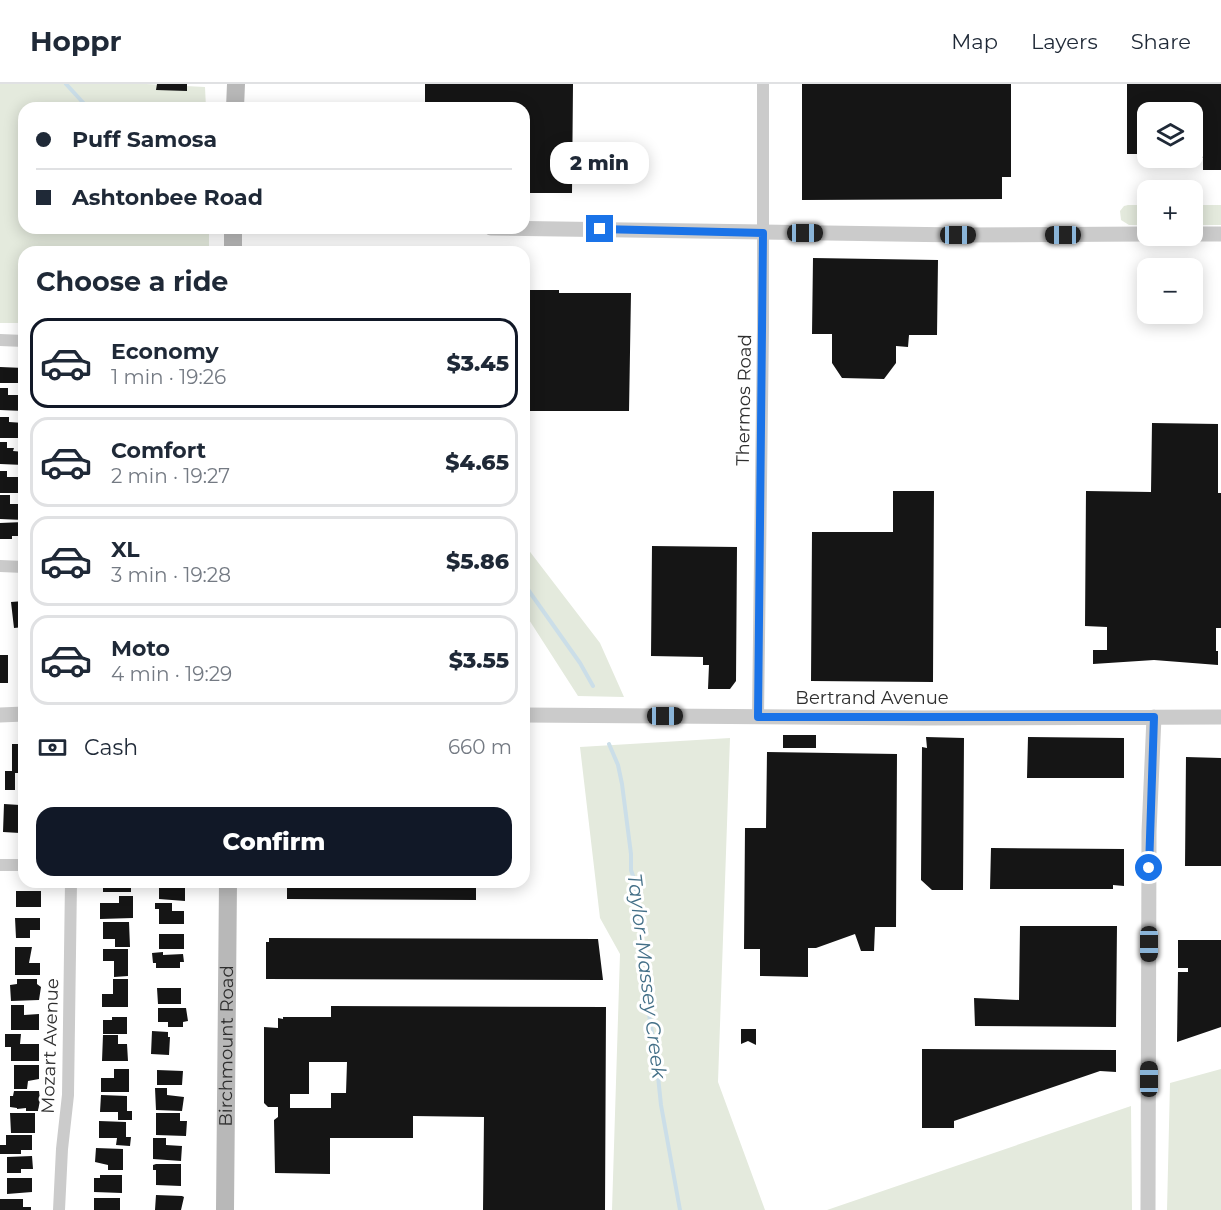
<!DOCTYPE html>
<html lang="en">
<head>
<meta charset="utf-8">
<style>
	:root { --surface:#fff; --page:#f2f2f3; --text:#1f2937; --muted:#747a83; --line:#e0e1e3; --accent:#111827 }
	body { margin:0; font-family:Montserrat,sans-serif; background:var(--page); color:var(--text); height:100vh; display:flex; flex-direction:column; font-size:22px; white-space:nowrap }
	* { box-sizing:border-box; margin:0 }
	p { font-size:20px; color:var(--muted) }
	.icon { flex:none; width:33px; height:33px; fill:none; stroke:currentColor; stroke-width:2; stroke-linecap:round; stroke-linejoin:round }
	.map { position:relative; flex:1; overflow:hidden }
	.panel { position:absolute; left:18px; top:162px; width:512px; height:642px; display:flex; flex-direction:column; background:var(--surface); border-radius:18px; box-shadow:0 3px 15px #0003 }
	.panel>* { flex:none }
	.top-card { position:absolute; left:18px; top:18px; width:512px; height:132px; border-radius:18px; box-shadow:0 3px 15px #0003; display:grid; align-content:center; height:132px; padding:0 18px; background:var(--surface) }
	.controls { position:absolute; left:1137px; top:18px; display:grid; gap:12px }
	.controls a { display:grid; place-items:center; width:66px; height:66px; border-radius:12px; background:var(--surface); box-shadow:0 3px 15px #0003; font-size:30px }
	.end { position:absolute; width:27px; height:27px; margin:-14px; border:8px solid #1a73e8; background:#fff; box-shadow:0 0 0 3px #fff }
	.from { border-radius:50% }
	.bubble { position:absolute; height:42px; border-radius:18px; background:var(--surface); box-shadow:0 3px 15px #0003; font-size:20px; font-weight:800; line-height:42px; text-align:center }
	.car { position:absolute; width:18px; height:36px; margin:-18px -9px; border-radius:8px; box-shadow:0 0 4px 2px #0007; background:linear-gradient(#222 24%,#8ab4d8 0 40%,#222 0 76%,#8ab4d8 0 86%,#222 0) }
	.top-card b { display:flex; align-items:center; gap:21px; height:57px; font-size:22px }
	.top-card b+b { border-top:2px solid var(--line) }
	.top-card i { width:15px; height:15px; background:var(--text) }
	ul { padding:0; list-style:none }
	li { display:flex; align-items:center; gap:18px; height:90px; margin:0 12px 9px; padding:0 6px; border:3px solid var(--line); border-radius:18px }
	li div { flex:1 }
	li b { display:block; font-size:22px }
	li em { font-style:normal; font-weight:800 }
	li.current { border-color:var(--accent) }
	li>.icon { width:54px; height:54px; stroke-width:1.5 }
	h2 { padding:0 18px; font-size:27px; line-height:72px }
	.pay { display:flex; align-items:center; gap:15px; height:66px; padding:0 18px; font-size:22px }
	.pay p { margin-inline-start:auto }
	.primary-button { display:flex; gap:12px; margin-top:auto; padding:12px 18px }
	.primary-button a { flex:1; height:69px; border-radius:18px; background:var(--accent); color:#fff; font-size:24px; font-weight:800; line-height:69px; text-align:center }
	header { display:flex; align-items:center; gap:36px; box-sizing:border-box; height:84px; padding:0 30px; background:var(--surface); border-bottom:2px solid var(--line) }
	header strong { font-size:28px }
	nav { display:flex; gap:33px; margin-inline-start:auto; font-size:21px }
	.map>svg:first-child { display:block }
	.green { fill:#e4eadd }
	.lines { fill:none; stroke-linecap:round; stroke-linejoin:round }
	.stream { stroke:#cbdee8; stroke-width:4 }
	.building { fill:#151515; fill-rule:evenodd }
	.minor { stroke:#cbcbcb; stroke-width:12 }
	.tertiary { stroke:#cbcbcb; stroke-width:15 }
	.secondary { stroke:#b8b8b8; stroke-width:18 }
	.route { stroke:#1a73e8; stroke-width:8 }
	.labels { text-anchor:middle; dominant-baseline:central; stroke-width:6; stroke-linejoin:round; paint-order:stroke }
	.street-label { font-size:18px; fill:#2e2e2e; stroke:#fff }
	.water-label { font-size:20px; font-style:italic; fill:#447088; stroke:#fff }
</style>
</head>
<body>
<header>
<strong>Hoppr</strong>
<nav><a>Map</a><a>Layers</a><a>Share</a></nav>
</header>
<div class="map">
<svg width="1221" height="1126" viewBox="0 0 1221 1126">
	<rect width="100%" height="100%" fill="#fff"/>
	<path class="green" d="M0 0H146L205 3 206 24H24V144H209V168H24V239H0Z
		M1128 121H1147V141H1129L1121 136 1120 127 1124 122Z
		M1192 121H1221V141H1193Z
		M524 460 600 559 624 613 578 612 524 528Z
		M730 654 718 998 765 1126H612L620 870 600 834 580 663Z
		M1221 985V1126H1167L1170 999Z
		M1131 1022 1132 1126H827Z"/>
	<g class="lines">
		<path class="stream" d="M66 0 88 24
			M524 500 580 579 593 602
			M609 660 618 681 622 700 631 770V786L636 801 635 812 643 863 640 875 656 973 661 1021 680 1126"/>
	</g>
	<path class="building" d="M157 0H187V7L156 6Z
		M425 0H573L572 109H524V24H425Z
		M802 0H1011V93H1002V115L802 116Z
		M1127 0H1221V86H1203V74H1192V28H1148V70H1127Z
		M1152 74H1177V80H1152Z
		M813 174 938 176 937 251H909L908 263 896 262V279L884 295 842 294 832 279V250H812Z
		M525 206H559V209H631L629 327H524V218L525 217Z
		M0 283 24 284V299H0Z
		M0 304H8V311H24V327L0 326Z
		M0 333H9V338L24 339V354H0Z
		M1152 339 1218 340V409H1221V544H1216V567H1218V581L1154 576 1093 580V566H1107V543L1085 542 1086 407 1151 408Z
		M0 358H7V364H14L13 367 24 368V381L0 380Z
		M0 387H7V393H24V409H0Z
		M893 407H934L933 598 811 597 812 448H893Z
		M0 411H10V420H24V436L0 435Z
		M24 438V452H12V455H0V439Z
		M652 462 737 463 736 597 730 605H708L709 581H703V573L651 572Z
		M24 517V543L14 544 11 518Z
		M19 570H24V598H19Z
		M0 571H8V599H0Z
		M783 651H816V664H783Z
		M926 653 964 654 963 806H932L921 796 922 663 927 664Z
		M1028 653 1124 654V694H1027Z
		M12 660H24V689H15V706H5V687H12Z
		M767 668 897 670 896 843H875L874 867H861L855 850 816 864H808V893L760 892V865H744L745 744H766Z
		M1186 673 1221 674V782H1185Z
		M4 720 20 721V749L3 748Z
		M991 764 1124 765V802L1113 801V805H990Z
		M103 798H131V808H103Z
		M159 798H185V817L159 815Z
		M287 798H476V816L287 815Z
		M16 807H41V823H16Z
		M119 812H133V834L100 835V819H119Z
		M155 819H172V827H184V840H159V825H155Z
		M15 834H40V846H30V854H16Z
		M103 838H129L130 863H115V855H103Z
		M1020 842H1117L1116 943 975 942 974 914 1019 916Z
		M159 850H184V865H159Z
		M269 854 598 855 603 896 266 895V858H269Z
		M1178 856H1221V943L1177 958 1178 888H1188V884H1178Z
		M15 863H32L29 879H40V891H15Z
		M103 865H128V892L114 893V877H103Z
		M163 868V871L183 870 184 878H180V884H156V879H153L152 869Z
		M17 895H37V900L41 903 39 916 11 917 10 901 17 900Z
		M113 895H128V923H102V910H113Z
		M157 904H181V920H158Z
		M11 921H24V931L39 930V946H11Z
		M331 922 606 923 605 1126H483L484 1033 413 1032V1054H330V1090L275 1089 274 1036 278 1033V1023H268L264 1019V943L278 944V934L283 935V933H331ZM309 978H347L346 1009H331V1024H290V1010H309Z
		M158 924H186L188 937 183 938V943H168V938H158Z
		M112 933H127V950H103V936H112Z
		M741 945H756V961L748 957 741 960Z
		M152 947 168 948V953H170L169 971 151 970Z
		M5 950H21L20 960H39V977H11V963H5Z
		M103 951H118V960H127L128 977H102Z
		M922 965 1116 966V988L1100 987 954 1037V1044H922Z
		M14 981H39V995L28 997 27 1005H14Z
		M114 985H129V1008H101V994H114Z
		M157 986 183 987 182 1001H157Z
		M155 1004H167V1011L184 1013 182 1027 156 1026Z
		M14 1007H39L40 1016 38 1027H26V1024L17 1025V1024L10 1023V1012H13Z
		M101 1011 127 1012V1027H132V1036H118V1028H100Z
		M10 1029H35V1049H11Z
		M156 1029H180V1037H187L186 1052 156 1051Z
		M99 1037 126 1038V1053H131L130 1062 116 1061 117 1054H99Z
		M6 1051H32V1066H21V1070H0V1061H6Z
		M153 1054H166V1061L182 1062 181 1077 153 1075Z
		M96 1064 123 1065V1086H108V1081L95 1078Z
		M32 1072 33 1085H21V1089H7V1073Z
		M156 1080H181V1102L156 1101V1086H153V1081Z
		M100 1091H122V1109L94 1108V1094H100Z
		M7 1094H32V1108L7 1110Z
		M156 1111 182 1112 184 1113 181 1126H155Z
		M94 1114H120V1126H94Z
		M0 1115H23V1123H31V1126H0Z"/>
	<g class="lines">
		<path class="minor" d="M0 256 24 257
			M0 482 24 483
			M758 633 763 243V0
			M0 781H24
			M59 1126 62 1065 68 1011 71 798"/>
		<path class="tertiary" d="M491 144 958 151 1148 150
			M1192 150H1221
			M0 631 24 630
			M524 631 924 634 1221 633
			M1148 1126 1149 748 1154 633"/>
		<g class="secondary">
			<path d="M235 24 236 0"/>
			<path d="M233 168V144"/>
			<path id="s1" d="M225 1126 228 798"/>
		</g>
	</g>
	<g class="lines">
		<path class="route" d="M600 145 763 149 758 633H1154L1149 784"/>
	</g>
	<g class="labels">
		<g class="street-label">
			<text transform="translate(744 316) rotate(-89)">Thermos Road</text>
			<text x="872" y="614">Bertrand Avenue</text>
			<text transform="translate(50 962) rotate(-88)">Mozart Avenue</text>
			<text stroke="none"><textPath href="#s1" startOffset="164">Birchmount Road</textPath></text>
		</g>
		<g class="water-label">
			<text transform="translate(647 892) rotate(83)">Taylor-Massey Creek</text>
		</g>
	</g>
</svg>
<div class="controls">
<a><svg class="icon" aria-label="layers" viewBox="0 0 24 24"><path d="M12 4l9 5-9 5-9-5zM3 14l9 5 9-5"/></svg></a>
<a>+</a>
<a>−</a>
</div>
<i class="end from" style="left:1149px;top:784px"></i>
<i class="end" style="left:600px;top:145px"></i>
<div class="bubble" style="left:550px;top:58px;width:99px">2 min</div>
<i class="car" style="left:805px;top:149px;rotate:90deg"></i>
<i class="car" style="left:958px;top:151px;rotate:90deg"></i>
<i class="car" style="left:1063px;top:151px;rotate:270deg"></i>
<i class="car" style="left:665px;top:632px;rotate:90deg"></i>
<i class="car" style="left:1149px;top:860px;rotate:180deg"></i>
<i class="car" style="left:1149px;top:995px;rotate:0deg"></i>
<div class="top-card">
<b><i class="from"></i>Puff Samosa</b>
<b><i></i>Ashtonbee Road</b>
</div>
<section class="panel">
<h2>Choose a ride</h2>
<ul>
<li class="current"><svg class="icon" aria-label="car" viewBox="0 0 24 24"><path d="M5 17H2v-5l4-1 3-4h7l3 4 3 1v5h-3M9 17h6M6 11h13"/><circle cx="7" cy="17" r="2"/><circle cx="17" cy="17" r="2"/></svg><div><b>Economy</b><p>1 min · 19:26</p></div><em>$3.45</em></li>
<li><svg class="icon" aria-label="car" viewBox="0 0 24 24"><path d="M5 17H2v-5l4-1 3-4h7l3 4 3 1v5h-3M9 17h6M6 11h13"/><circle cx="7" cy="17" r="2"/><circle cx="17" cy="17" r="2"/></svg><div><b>Comfort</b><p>2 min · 19:27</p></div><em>$4.65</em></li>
<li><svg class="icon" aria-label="car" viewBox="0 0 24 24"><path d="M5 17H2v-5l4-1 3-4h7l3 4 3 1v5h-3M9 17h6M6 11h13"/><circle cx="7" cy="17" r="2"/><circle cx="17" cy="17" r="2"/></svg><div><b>XL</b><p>3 min · 19:28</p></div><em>$5.86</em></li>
<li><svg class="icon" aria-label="car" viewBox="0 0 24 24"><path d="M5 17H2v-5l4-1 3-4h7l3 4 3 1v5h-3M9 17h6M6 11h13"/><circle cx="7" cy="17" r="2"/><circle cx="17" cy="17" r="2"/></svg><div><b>Moto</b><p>4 min · 19:29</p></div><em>$3.55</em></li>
</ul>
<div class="pay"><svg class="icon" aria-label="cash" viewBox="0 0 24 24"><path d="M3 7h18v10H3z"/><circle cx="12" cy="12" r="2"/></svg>Cash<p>660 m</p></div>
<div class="primary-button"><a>Confirm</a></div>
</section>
</div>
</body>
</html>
